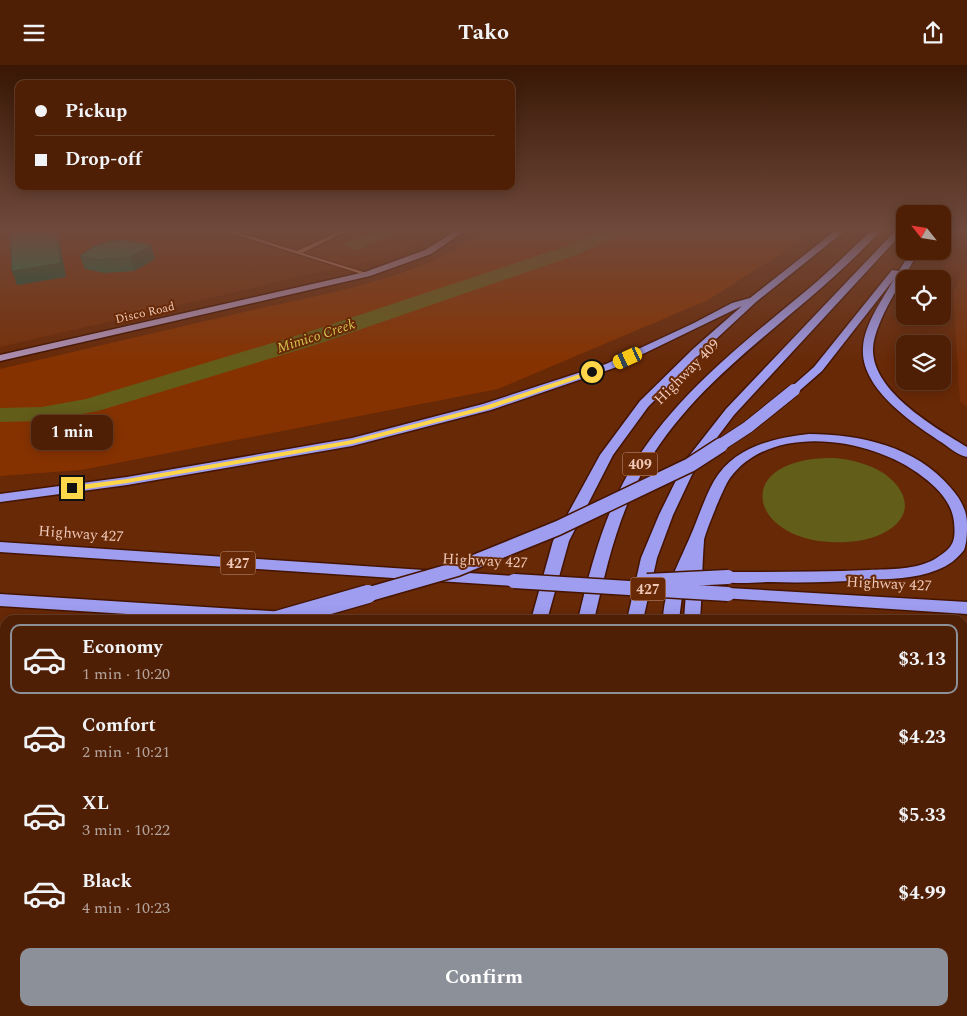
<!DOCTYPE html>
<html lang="en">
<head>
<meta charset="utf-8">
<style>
	:root { --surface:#4e1f05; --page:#55270f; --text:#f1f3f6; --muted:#b3a29a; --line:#653d27; --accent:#8c9099 }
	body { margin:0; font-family:Spectral,serif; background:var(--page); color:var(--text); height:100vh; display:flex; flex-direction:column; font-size:19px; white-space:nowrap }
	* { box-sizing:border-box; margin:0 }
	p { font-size:16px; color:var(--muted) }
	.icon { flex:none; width:28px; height:28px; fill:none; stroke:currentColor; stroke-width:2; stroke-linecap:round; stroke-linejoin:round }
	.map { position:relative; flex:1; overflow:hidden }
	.side { position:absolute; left:0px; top:550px; width:968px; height:401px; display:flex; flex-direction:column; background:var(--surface); border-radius:15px 15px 0 0; box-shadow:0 2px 12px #0003,0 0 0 1px var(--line) }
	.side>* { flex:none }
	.banner { position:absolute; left:15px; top:15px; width:500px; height:110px; border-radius:10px; box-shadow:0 2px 12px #0003,0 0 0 1px var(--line); display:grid; align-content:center; height:110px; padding:0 20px; background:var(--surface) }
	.needle { width:32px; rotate:300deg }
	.fabs { position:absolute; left:896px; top:140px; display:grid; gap:10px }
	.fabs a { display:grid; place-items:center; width:55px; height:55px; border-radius:10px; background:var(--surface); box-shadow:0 2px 12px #0003,0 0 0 1px var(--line); font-size:25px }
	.end { position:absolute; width:22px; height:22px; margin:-11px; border:6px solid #ffd54a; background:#111; box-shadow:0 0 0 2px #111 }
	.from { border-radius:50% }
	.bubble { position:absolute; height:35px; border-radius:10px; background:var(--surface); box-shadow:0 2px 12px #0003,0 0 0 1px var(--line); font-size:16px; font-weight:700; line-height:35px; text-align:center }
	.car { position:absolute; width:15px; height:30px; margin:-15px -8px; border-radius:6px; box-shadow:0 0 4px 1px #0007; background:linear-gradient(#f5c518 24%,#345 0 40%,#f5c518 0 76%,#345 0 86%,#f5c518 0) }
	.banner b { display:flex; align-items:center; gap:18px; height:48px; font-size:19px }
	.banner b+b { border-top:1px solid var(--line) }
	.banner i { width:12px; height:12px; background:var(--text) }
	ul { padding:9px 0 0; list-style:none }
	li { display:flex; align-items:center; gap:15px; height:70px; margin:0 10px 8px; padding:0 10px; border:2px solid transparent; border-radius:10px }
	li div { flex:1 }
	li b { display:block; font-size:19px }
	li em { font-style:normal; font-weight:700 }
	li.current { border-color:var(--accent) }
	li>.icon { width:45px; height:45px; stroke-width:1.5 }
	.action { display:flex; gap:10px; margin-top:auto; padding:10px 20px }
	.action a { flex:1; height:58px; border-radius:10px; background:var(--accent); color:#fff; font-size:20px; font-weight:700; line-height:58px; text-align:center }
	header { display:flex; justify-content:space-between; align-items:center; height:65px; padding:0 20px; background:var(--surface); font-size:22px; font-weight:700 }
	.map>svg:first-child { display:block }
	.built { fill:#762f08 }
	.green { fill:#863200; fill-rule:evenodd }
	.water { fill:#635d1a }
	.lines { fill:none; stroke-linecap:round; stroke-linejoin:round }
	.river { fill:#635d1a; fill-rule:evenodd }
	.minor-casing { stroke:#441400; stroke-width:2 }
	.major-casing { stroke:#441400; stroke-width:3 }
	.highway-casing { stroke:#441400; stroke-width:3 }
	.minor { fill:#c17a5b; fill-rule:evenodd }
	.major { fill:#ad8fb4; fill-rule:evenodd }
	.highway { fill:#9f9df0; fill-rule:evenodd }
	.highway-bridge-far2-casing { stroke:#441400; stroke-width:14; stroke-linecap:butt }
	.highway-bridge-far1-casing { stroke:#441400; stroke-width:17; stroke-linecap:butt }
	.highway-bridge-casing { stroke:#441400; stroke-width:21; stroke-linecap:butt }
	.highway-bridge-far2 { stroke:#9f9df0; stroke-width:12 }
	.highway-bridge-far1 { stroke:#9f9df0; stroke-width:14 }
	.highway-bridge { stroke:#9f9df0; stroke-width:18 }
	.wall { fill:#146549 }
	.shaded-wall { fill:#10533c }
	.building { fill:#177655; stroke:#10533c }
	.route { fill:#ffd54a }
	.labels { text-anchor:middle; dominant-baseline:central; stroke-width:4; stroke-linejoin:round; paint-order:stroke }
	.far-street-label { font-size:12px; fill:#efc8b8; stroke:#682907 }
	.far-water-label { font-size:14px; font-style:italic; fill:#d2c650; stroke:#682907 }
	.shield { fill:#682907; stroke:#c69883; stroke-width:1 }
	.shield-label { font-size:14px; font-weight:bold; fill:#efc8b8 }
	.street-label { font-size:15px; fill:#efc8b8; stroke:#682907 }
</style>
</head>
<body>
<header><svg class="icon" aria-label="menu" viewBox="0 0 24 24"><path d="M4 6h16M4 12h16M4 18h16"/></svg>Tako<svg class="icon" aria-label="share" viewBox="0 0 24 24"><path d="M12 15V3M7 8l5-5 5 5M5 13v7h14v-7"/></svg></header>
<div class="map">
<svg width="967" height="951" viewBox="0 0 967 951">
	<rect width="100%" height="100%" fill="#682907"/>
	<path class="built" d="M0 165H442L439 169 397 189 0 282Z
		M967 199V342L960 337 953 228Z"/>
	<path class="green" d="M482 165H818L708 235 498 324 81 405 0 411V304C81 285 162 266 244 247 312 231 430 213 482 165ZM477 217 475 221 112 334 455 223Z"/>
	<path class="water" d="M374 165H401L358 185 351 184 344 179Z
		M835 393C848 394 860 397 872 402 896 412 920 440 893 462 880 472 863 476 847 477 748 483 726 391 835 393Z"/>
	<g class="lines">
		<path class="river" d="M603 165H633L631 169 611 174 579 189 318 279 98 346 42 356 0 357V343L42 342 86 334 302 269 567 181Z"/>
		<g class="minor-casing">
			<path id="minor" d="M221 165H230L297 186 342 165H349L302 188 370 209 365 210Z"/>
		</g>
		<g class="major-casing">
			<path id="major" d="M457 165H466L431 189 370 211 0 296V290L365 207 425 185Z"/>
		</g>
		<g class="highway-casing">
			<path id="highway" d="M836 165H846L756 237 701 288 648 342 613 390 569 476 547 555H531L553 476 600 390 640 336 693 284 742 241 614 303 491 345 352 381 127 420 0 437V429L127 412 352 373 483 339 606 299 694 258 732 238 750 233Z
				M872 165H881C805 250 698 306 642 408 617 454 606 504 594 555H578C590 504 603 454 628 409 671 333 742 279 807 225 830 206 850 185 872 165Z
				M896 165H905L734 350 697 399 673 450 657 493 643 555H627L641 493 659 450 686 395 726 344Z
				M911 186H919C905 212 875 255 873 283 871 326 936 363 967 382V392C957 390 949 382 941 377 912 358 860 323 863 283 864 259 883 234 894 214L822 306 798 327 794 329 788 325 814 302 892 205 899 206Z
				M809 369C861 369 916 382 950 422 960 433 967 445 967 459 967 468 967 477 964 485 957 494 948 501 937 505 915 514 890 514 866 515 835 517 803 518 771 517 756 517 737 520 722 516L720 512 722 508 728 507C775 507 821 507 868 505 890 504 916 505 935 494 953 483 956 477 954 457 952 438 938 423 923 412 874 373 772 356 730 413 725 419 704 470 704 476 702 501 702 529 700 555H684L687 514 682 531 679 555H663C664 524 678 500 690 472 698 454 704 434 714 416 734 382 773 373 809 369Z
				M0 477 514 511 520 512 522 516 520 520 514 521 0 487Z
				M728 523 967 537V549L722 533 720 529 722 525Z
				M0 529 317 549 323 551 325 555H223L0 541Z
				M962 594H967V608H962Z
				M5 605V619L0 620V606Z
				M0 843 5 845V869L0 867Z
				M0 885 5 887V913L0 911Z
				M60 946H91L93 951H62Z
				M142 946H173L175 951H144Z
				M508 946H534V951H508Z
				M579 946H622L623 951H579Z
				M653 946H679L680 951H654Z
				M705 946H731L733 951H707Z
				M749 946H775L777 951H751Z
				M811 946H837L839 951H813Z"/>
		</g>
		<use href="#minor" class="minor"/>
		<use href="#major" class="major"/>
		<use href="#highway" class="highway"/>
		<g class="highway-bridge-far2-casing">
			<path id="highway-bridge-far2" d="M719 381 748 362 794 325"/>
		</g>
		<g class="highway-bridge-far1-casing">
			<path id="highway-bridge-far1" d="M514 516 728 529
				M647 516 728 512
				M363 531 457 504 558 463 690 400 721 380"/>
		</g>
		<g class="highway-bridge-casing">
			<path id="highway-bridge" d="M277 555 368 529"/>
		</g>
		<use href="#highway-bridge-far2" class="highway-bridge-far2"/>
		<use href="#highway-bridge-far1" class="highway-bridge-far1"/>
		<use href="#highway-bridge" class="highway-bridge"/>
	</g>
	<path class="wall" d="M151 180 155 194 134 206 104 208 85 204 80 191Z"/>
	<path class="shaded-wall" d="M56 165H58V167L66 212 17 220 12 206Z
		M151 180 155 194 134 206 130 192Z"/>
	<path class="building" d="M14 165H56L61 198 12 206 10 166Z
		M127 175 151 180 130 192 100 195 80 191 94 181 109 176Z"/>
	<linearGradient id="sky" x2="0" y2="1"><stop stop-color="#391704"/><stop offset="0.55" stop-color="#6f493c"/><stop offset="1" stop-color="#6f493c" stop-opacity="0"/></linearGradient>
	<rect width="967" height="299" fill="url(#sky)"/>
	<path class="route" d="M592 305 595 308 489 344 352 379 127 418 72 426 69 423 72 421 127 414 352 375 485 341Z"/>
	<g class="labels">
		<g class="far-street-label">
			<text transform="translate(145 248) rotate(-13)">Disco Road</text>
		</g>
		<g class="far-water-label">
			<text transform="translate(316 271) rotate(-18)">Mimico Creek</text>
		</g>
		<g class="shield">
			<rect x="622.5" y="387.5" width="35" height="23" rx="4"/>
			<rect x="220.5" y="486.5" width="35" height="23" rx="4"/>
			<rect x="630.5" y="512.5" width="35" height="23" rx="4"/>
		</g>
		<g class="shield-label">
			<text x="640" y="399">409</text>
			<text x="238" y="498">427</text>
			<text x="648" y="524">427</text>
		</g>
		<g class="street-label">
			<text transform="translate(687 307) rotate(-45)">Highway 409</text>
			<text transform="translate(81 469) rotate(4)">Highway 427</text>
			<text transform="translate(485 496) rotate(3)">Highway 427</text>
			<text transform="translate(889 519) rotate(3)">Highway 427</text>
		</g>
	</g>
</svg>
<div class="fabs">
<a><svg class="needle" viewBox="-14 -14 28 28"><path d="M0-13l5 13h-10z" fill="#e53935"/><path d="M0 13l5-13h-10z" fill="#b3a29a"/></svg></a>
<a><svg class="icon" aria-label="locate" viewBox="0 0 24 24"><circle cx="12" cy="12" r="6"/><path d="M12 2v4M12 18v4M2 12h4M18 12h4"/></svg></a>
<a><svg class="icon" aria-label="layers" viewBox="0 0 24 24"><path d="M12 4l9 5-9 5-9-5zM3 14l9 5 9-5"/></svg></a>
</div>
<i class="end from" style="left:592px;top:307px"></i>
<i class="end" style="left:72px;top:423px"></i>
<div class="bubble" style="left:31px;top:350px;width:82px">1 min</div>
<i class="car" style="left:628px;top:293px;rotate:245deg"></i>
<div class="banner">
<b><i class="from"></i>Pickup</b>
<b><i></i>Drop-off</b>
</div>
<section class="side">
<ul>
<li class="current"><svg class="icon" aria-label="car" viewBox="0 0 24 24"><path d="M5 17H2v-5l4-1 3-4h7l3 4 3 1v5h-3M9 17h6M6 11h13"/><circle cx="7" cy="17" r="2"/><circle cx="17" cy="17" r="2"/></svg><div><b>Economy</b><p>1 min · 10:20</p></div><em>$3.13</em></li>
<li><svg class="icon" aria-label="car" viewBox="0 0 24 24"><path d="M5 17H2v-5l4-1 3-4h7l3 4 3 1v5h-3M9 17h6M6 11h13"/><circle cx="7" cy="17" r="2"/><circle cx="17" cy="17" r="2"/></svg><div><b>Comfort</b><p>2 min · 10:21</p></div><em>$4.23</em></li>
<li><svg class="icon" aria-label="car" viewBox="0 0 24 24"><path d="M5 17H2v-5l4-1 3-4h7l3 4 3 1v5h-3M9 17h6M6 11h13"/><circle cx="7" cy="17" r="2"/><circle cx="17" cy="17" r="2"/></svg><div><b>XL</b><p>3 min · 10:22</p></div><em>$5.33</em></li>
<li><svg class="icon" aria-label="car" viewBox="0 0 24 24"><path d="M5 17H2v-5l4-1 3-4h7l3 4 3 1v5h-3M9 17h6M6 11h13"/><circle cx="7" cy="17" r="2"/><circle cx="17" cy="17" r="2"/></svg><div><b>Black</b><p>4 min · 10:23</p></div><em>$4.99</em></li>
</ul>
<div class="action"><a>Confirm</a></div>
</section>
</div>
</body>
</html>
